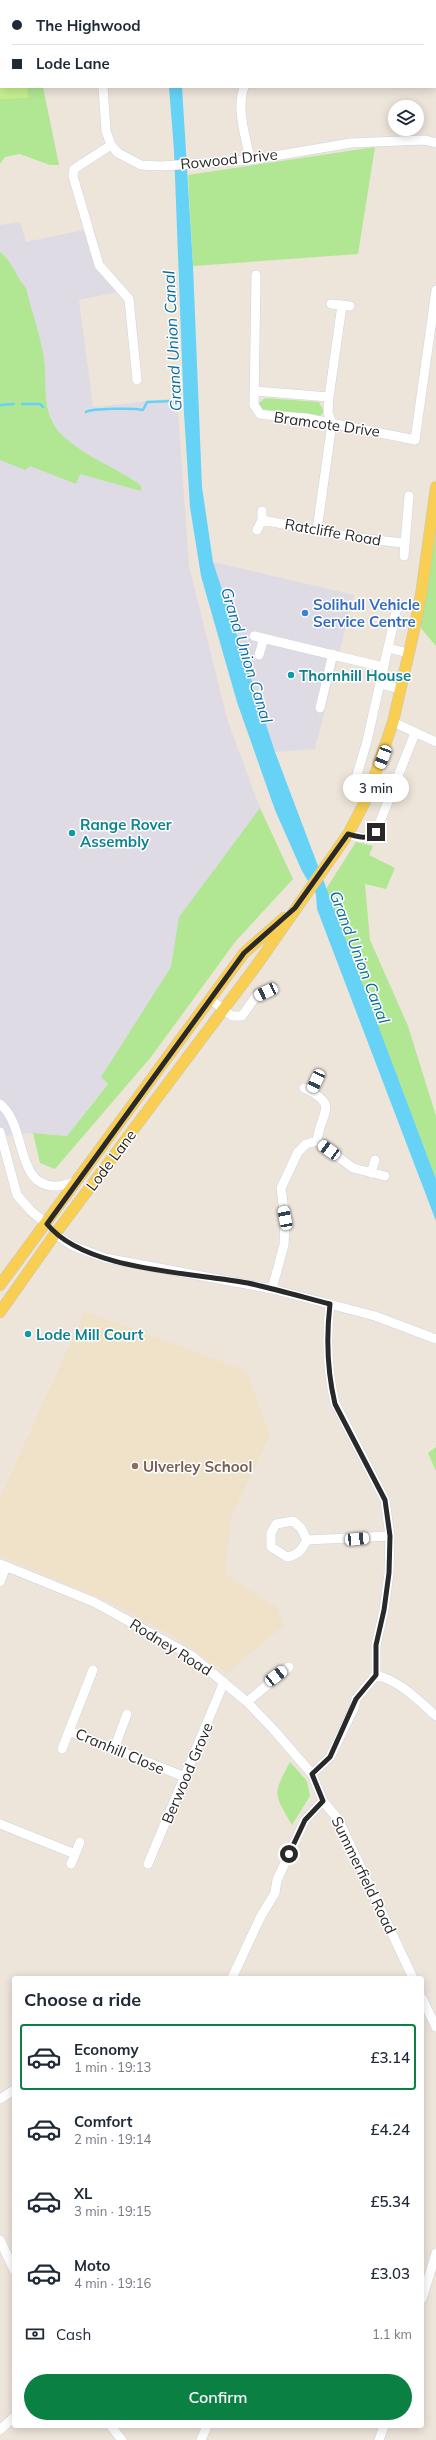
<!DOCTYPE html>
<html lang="en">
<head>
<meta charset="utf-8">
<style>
	:root { --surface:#fff; --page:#f6f6f7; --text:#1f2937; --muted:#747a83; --line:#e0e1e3; --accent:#0b8043 }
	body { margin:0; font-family:Mulish,sans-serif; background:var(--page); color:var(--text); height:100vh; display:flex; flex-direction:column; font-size:15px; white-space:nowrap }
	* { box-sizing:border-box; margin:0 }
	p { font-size:13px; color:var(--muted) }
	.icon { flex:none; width:22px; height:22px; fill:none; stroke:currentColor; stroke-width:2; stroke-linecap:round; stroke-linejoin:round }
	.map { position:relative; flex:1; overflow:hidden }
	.panel { position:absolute; left:12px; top:1976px; width:412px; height:452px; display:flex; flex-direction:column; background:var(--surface); border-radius:4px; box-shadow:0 2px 10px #0003 }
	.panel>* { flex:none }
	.hud { position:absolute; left:0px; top:0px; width:436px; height:88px; box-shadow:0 2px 10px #0003; display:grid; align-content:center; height:88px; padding:0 12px; background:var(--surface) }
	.buttons { position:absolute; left:388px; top:100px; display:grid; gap:8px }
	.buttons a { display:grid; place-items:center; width:36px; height:36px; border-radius:50%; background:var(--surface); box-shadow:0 2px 10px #0003; font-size:20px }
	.end { position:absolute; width:18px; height:18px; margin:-9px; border:5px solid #292929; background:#fff; box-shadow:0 0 0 2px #fff }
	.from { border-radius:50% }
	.bubble { position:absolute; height:28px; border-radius:14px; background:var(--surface); box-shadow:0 2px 10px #0003; font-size:13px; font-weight:600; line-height:28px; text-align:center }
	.car { position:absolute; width:12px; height:24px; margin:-12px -6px; border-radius:5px; box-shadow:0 0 3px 1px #0007; background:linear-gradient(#fff 24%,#345 0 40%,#fff 0 76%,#345 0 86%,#fff 0) }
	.hud b { display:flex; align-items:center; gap:14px; height:38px; font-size:15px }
	.hud b+b { border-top:1px solid var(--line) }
	.hud i { width:10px; height:10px; background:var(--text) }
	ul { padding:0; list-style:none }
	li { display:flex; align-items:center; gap:12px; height:66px; margin:0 8px 6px; padding:0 4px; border:2px solid transparent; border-radius:4px }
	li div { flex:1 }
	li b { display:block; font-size:15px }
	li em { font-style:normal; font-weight:600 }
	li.selected { border-color:var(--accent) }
	li>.icon { width:36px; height:36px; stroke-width:1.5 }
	h2 { padding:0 12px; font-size:18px; line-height:48px }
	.pay { display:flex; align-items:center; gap:10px; height:44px; padding:0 12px; font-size:15px }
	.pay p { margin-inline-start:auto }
	.action { display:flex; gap:8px; margin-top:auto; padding:8px 12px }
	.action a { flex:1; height:46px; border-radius:24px; background:var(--accent); color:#fff; font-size:16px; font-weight:600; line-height:46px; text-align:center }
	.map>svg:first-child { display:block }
	.industrial { fill:#dedbe4 }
	.education { fill:#efe2c8 }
	.green { fill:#b1e793 }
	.pitch { fill:#c7ef8e }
	.water { fill:#66d2f5 }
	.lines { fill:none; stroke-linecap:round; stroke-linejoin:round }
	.stream { stroke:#66d2f5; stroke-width:2.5 }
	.minor-casing { stroke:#cfd3e3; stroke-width:10 }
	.major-casing { stroke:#c7c7c7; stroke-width:12 }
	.minor { stroke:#fff; stroke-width:9 }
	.major { stroke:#f8cf53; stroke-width:11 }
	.route { stroke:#292929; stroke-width:5 }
	.shop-dot { fill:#3f7fe0; stroke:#fff; stroke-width:1.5 }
	.culture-dot { fill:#0f9aa8; stroke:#fff; stroke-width:1.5 }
	.education-dot { fill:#8d6e63; stroke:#fff; stroke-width:1.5 }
	.labels { text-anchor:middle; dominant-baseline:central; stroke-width:3; stroke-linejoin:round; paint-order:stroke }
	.street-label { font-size:15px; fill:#292929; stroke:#fff }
	.shop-label { font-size:15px; font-weight:bold; fill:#366cbe; stroke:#fff; text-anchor:start }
	.culture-label { font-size:15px; font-weight:bold; fill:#0d838f; stroke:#fff; text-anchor:start }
	.education-label { font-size:15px; font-weight:bold; fill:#785e54; stroke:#fff; text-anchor:start }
	.water-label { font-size:16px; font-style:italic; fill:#066ea1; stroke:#fff }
</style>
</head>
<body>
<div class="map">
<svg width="436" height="2440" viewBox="0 0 436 2440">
	<rect width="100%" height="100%" fill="#ede4da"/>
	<path class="industrial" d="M305 0H436V70L435 1Z
		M20 222 26 242 94 228 102 263 127 290 79 300 93 407 177 398 189 566 227 719 260 808 224 889 108 1083 67 1136 33 1133 0 1136V225Z
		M213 562 354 595 315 749 275 752Z"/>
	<path class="education" d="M85 1311 246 1371 270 1435 231 1517 225 1574 278 1609 284 1625 227 1673 173 1636 111 1603 0 1556V1498Z"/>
	<path class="green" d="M0 0H35L1 1V87H43L59 165H50L20 154 5 157 0 164Z
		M375 147 358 254 193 266 188 175Z
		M0 252C15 264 14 275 26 288 31 309 39 331 43 353 49 381 38 412 63 436 84 456 114 467 138 483L141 486V491L80 474 76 484 30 466 25 470 0 460Z
		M265 398 319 402 324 412 318 418 264 412 258 404Z
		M436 527V646L420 627Z
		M260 808 293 879 235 942 151 1057 55 1169 40 1163 33 1133 67 1136 108 1084 101 1077 171 967 179 917Z
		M356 842 373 846 369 855 395 868 386 889 365 884 370 940 408 1026 436 1116V1179L326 889Z
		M436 1447V1471L428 1453Z
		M290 1762 307 1781 310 1796 292 1825C273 1793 273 1794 290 1762Z"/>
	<path class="pitch" d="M0 52 1 87H27L28 98 0 99Z"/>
	<path class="water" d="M169 87H182L193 266 202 487 213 562 275 752 436 1179V1221L317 909 316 894 302 871 275 810 237 702 201 576 190 507 184 413 174 150Z"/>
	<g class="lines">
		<path class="stream" d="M22 404H40L43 407
			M0 405 14 404
			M86 412C92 408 136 408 143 410L147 402 175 401"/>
		<g class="minor-casing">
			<path id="minor" d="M95 1V0
				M336 1 337 0
				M103 87 106 131 111 145 118 153 141 165 162 166 250 160 351 143 425 140 436 143
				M244 87C236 110 246 137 250 160
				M111 145 74 169 73 176 99 265 129 299 137 380
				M256 275 254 405 260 414 267 415 306 418 415 440 436 290
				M331 304 350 306
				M255 391 329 397
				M262 520 357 538 404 543
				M257 530 262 520V511
				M317 530 332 423 328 413 329 397 342 305
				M404 556 409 496
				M254 636 383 667
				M388 648 408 653
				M259 655 264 638
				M380 684 400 689
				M320 708 333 654
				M393 722 436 742
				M354 785 367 741 396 612
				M348 834C358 837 367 841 376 832L415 733
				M210 999 232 1016H242L256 996 275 989
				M312 1091 316 1081
				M0 1104C27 1126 15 1183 53 1186 60 1187 70 1183 77 1181
				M0 1132 17 1195 31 1211 47 1224
				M317 1141 353 1168 385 1176
				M371 1173 375 1160
				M55 1234 73 1246 105 1258 272 1289 375 1316 436 1339
				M272 1289 284 1245 285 1218 281 1188 298 1152 306 1144 317 1141C321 1111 340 1105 304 1088
				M307 1540 301 1528 293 1521 276 1524 271 1533V1547L287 1557C298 1555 301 1551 307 1540L390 1536
				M0 1564 94 1602 192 1656 247 1702 273 1729 312 1774 323 1801 338 1819 413 1978
				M0 1582 6 1566
				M93 1670 69 1731 185 1777
				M376 1675C400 1681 418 1700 436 1716
				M247 1702 289 1667
				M62 1749 69 1731
				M114 1749 127 1714
				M312 1774 330 1757 354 1708 356 1699 376 1675V1645L384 1610 389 1573 390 1536 385 1500 335 1403C327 1370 326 1338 330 1304
				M0 1824 75 1854
				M71 1864 80 1842
				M148 1864 224 1682
				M232 1978 261 1916 275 1893 277 1880 305 1820 323 1801
				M422 1998 436 2027
				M0 2099 14 2090
				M0 2240 14 2270
				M422 2299 436 2253
				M111 2426 122 2440
				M0 2430 14 2417
				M201 2440 207 2426
				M379 2440 384 2426"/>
		</g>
		<g class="major-casing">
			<path id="major" d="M0 1285 244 953 284 918
				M0 1312 55 1234 256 966 348 834 367 798 393 722 413 635 421 595 436 487"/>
		</g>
		<use href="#minor" class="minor"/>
		<use href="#major" class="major"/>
	</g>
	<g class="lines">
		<path class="route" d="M289 1854 305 1820 323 1801 312 1774 330 1757 356 1699 376 1675V1645L384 1610 389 1573 390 1536 385 1500 335 1404C327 1370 326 1338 330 1304 303 1297 275 1289 248 1283 190 1272 85 1271 47 1224L244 953 295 908 348 834C359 837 367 840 376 832"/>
	</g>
	<circle class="shop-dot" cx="305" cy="613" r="4"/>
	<g class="culture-dot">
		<circle cx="291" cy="675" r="4"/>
		<circle cx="72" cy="833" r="4"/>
		<circle cx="28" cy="1334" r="4"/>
	</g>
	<circle class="education-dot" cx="135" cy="1466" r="4"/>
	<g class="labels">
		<g class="street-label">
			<text transform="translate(229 159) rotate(-6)">Rowood Drive</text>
			<text transform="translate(327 424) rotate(8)">Bramcote Drive</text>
			<text transform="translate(333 532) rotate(10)">Ratcliffe Road</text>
			<text transform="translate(111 1160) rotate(-53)">Lode Lane</text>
			<text transform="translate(171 1647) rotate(32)">Rodney Road</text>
			<text transform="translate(120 1751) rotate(23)">Cranhill Close</text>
			<text transform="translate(187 1773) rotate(-67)">Berwood Grove</text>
			<text transform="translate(364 1875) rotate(64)">Summerfield Road</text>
		</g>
		<g class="shop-label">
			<text x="313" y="604">Solihull Vehicle<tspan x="313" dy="17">Service Centre</tspan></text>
		</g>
		<g class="culture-label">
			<text x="299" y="675">Thornhill House</text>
			<text x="80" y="824">Range Rover<tspan x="80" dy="17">Assembly</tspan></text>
			<text x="36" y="1334">Lode Mill Court</text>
		</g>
		<g class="education-label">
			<text x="143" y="1466">Ulverley School</text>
		</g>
		<g class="water-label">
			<text transform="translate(172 341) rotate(-93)">Grand Union Canal</text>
			<text transform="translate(247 655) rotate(73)">Grand Union Canal</text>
			<text transform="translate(360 957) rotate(69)">Grand Union Canal</text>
		</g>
	</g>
</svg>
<div class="buttons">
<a><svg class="icon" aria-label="layers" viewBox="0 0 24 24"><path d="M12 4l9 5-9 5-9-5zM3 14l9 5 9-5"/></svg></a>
</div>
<i class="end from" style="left:289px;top:1854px"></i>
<i class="end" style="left:376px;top:832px"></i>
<div class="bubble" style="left:343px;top:774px;width:66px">3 min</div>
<i class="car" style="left:383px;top:757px;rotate:201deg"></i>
<i class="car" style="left:266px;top:992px;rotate:245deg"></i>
<i class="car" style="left:316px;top:1081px;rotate:205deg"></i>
<i class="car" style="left:329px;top:1150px;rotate:306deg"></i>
<i class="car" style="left:285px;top:1218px;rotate:349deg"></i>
<i class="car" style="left:357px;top:1539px;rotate:85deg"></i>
<i class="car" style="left:276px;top:1676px;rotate:52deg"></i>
<div class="hud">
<b><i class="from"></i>The Highwood</b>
<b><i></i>Lode Lane</b>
</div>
<section class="panel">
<h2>Choose a ride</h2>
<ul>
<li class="selected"><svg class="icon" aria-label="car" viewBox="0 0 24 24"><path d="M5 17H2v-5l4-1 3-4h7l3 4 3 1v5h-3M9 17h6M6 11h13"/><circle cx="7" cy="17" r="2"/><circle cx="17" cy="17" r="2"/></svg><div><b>Economy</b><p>1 min · 19:13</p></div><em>£3.14</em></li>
<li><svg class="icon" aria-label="car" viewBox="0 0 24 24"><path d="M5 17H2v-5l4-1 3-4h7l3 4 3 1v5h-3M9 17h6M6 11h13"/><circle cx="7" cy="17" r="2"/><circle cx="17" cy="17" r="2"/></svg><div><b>Comfort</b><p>2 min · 19:14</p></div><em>£4.24</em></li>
<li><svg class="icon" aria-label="car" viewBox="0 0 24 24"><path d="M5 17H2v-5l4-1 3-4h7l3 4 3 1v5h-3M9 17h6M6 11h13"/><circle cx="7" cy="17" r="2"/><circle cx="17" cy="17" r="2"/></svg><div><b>XL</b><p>3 min · 19:15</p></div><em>£5.34</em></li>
<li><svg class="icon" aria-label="car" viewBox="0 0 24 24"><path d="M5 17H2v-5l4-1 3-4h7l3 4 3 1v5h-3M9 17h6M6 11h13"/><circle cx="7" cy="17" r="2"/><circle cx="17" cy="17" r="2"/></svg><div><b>Moto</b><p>4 min · 19:16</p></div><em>£3.03</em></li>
</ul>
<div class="pay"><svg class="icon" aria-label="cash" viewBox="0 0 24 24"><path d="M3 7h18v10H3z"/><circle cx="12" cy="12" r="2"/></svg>Cash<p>1.1 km</p></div>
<div class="action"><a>Confirm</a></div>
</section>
</div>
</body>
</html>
